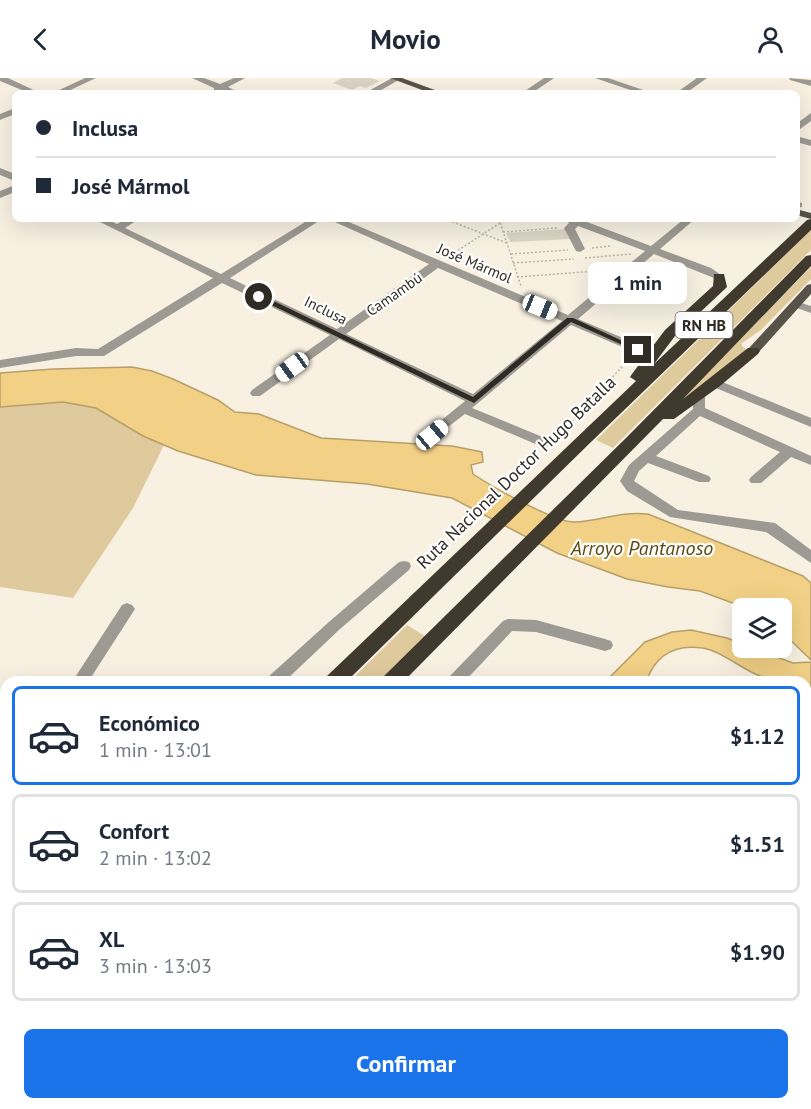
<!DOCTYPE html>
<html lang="es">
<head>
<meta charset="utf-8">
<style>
	:root { --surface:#fff; --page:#f6f6f7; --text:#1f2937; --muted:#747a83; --line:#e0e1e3; --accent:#1a73e8 }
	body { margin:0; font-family:"PT Sans",sans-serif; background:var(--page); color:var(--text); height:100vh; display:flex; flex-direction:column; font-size:22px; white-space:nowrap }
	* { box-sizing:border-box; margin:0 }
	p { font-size:20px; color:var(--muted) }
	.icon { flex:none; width:33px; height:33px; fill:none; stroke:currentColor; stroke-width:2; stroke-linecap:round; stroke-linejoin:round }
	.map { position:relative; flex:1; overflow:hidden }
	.side { position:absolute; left:0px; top:598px; width:812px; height:434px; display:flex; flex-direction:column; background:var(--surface); border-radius:18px 18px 0 0; box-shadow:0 6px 24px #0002 }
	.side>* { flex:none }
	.banner { position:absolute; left:12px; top:12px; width:788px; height:132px; border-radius:9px; box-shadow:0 6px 24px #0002; display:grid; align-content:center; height:132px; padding:0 24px; background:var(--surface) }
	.tools { position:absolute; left:732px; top:520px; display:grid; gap:12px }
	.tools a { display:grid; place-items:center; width:60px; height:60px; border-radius:9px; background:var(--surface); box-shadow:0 6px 24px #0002; font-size:30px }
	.end { position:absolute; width:27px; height:27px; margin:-14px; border:8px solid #2e2b25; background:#fff; box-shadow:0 0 0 3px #fff }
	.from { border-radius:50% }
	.bubble { position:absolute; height:42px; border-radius:9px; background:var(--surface); box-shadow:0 6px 24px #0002; font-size:20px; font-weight:700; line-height:42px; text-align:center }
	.car { position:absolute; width:18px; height:36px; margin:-18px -9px; border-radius:8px; box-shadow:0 0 4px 2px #0007; background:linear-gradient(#fff 24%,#345 0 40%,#fff 0 76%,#345 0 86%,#fff 0) }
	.banner b { display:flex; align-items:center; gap:21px; height:57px; font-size:22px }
	.banner b+b { border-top:2px solid var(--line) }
	.banner i { width:15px; height:15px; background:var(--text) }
	ul { padding:10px 0 0; list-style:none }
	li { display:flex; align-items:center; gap:18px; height:99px; margin:0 12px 9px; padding:0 12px; border:3px solid var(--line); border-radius:9px }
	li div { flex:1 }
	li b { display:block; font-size:22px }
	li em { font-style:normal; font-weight:700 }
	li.on { border-color:var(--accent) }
	li>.icon { width:54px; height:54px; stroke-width:1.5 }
	.cta { display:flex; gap:12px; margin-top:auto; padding:12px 24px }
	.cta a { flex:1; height:69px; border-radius:9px; background:var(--accent); color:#fff; font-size:24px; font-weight:700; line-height:69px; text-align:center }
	header { display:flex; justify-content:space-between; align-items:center; height:78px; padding:0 24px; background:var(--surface); font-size:27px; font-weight:700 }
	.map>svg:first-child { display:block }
	.green { fill:#dfca9d }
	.water { fill:#f2d187; stroke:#b79f6a; stroke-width:1.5 }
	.building { fill:#dcd5c6 }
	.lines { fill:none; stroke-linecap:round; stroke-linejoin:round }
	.path { stroke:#bab4a8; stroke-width:1.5; stroke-dasharray:2 2; stroke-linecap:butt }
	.minor { fill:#9d9a93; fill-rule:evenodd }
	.major { fill:#585348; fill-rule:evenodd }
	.highway { fill:#403a2e; fill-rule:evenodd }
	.route { fill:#2e2b25 }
	.labels { text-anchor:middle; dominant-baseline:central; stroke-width:4.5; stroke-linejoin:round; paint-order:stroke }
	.far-street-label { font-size:15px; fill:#2e2b25; stroke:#fff }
	.shield { fill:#fff; stroke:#6d6b66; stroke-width:1.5 }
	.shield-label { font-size:16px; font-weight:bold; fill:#2e2b25 }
	.street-label { font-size:18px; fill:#2e2b25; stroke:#fff }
	.water-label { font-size:20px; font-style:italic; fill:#5f490f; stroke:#fff }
</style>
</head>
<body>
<header><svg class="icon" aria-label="back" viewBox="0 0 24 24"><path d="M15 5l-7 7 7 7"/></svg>Movio<svg class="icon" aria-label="person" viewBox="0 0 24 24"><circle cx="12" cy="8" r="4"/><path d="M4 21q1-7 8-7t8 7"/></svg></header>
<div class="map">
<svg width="811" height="1031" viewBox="0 0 811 1031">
	<rect width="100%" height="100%" fill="#f8f1e2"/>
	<path class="green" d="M811 152V172L613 370 596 362Z
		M811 189V201L761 252 742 265V268L747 272 678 325Z
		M63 324 96 330 143 358 164 367 133 430 73 520 0 509V329Z
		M407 547 425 558 378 604H349Z"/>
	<path class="water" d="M132 289 152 293 173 301 218 322 235 334 259 336 321 360 452 368 482 374 483 384 471 387 473 396C491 408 554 444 574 444 601 443 619 433 648 436L803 498 811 505V582L782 554V531H749L700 513 668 509 627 501 557 475 452 420 367 406 256 397 178 373 143 358 96 330 63 324 0 329V295L53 291Z
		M691 552 727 560 742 566V570H752L793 585 811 584V611L806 609V604C790 604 775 604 760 598 741 591 722 573 702 570 673 566 655 578 646 604H605L645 564 672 554Z
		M806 753C811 785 811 818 811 850 811 867 808 880 811 896V1031H806L810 1023 806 971Z"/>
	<path class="building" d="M342 0H371L380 3 366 10 360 8 352 12 333 5Z
		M566 151 570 161 510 164 506 155Z"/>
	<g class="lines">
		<path class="path" d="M445 141 507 165
			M499 141 521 208
			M503 154 557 150
			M592 170 610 168
			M511 176 568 172
			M448 179 506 141
			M585 180 631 176
			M513 185 574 181
			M517 199 610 192
			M556 361 631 279"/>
		<path class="minor" d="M0 0H8L40 15H29L0 3Z
			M85 0H96L64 15H53Z
			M192 0H204L220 6 234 0H245L228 9 240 15 214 13V10Z
			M392 0H402L376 15H365Z
			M544 0H554L532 15H522Z
			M595 0H608L652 15H639Z
			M697 0H707L686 15H676Z
			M789 0 811 2V8L790 2Z
			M15 30V36L0 42V36Z
			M811 35V43L796 54V46Z
			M796 58 811 62V68L796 64Z
			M0 90 15 96V103L0 97Z
			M15 107V114L0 120V113Z
			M796 123 802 125V129L796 130Z
			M94 141H107L117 146 126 141H139L125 150 221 196 310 141H322L230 200 337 251 429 186 328 141H342L568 237 645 173 578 148 575 151 585 171 580 174 576 173 564 150 569 145 564 141H579L651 168 684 141H695L660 171 711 190 724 199 719 202 654 176 578 241 642 268V274H634L571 247 472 330 550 362 552 365 550 368H540L465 336 432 361 426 357 427 354 465 323 339 261 260 318H252L250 315 252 312 330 257 222 205 104 278H76L0 290V282L76 270 98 271 213 200ZM438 190 562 243 473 316 346 256Z
			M795 223 811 228V235L791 228V224Z
			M715 301 811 340V349L711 308 709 305Z
			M699 313 705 317V330L811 378V387L791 379 761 405H751L749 402 751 399 780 374 700 338 656 378 709 398 711 401 709 404H699L648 385 639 393 634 403 678 432 775 445 811 472V485L766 454 670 439 627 413 620 403 629 387 693 331V317Z
			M404 483 409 484 411 488 409 492 340 551 284 604H266L268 599 330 543 399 484Z
			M127 525 132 527 135 531 88 604H72L122 527Z
			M508 541 536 542 605 561 611 563 613 567 611 571 605 573 536 554 512 553 464 604H447L449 599 503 543Z
			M0 721H6V737H0Z
			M6 836V857L0 859V838Z
			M58 1026H84L82 1031H56Z
			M148 1026H173L175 1031H150Z
			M306 1026H329L327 1031H304Z
			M463 1026H502L500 1031H464Z"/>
		<path class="major" d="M390 0H402L443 15H430Z
			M796 131 811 135V141L796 137Z
			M811 206V216L757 276H749V270L807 207Z"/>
		<path class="highway" d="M811 141V152L592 363 346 604H325L327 598 636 303 630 299 632 296 665 252 713 208 714 196H724L727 209 675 258 654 286 807 142Z
			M811 177V188L683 321 748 270H758L760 273 758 276 720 308 674 341H663L403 604H382L384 598 627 359 806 178Z
			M6 915V943L0 945V917Z
			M6 980V1009L0 1012V983Z"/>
	</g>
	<path class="route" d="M259 216 473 319 567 240H573L642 272 636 273 571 244 474 325 257 220Z"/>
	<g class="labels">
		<g class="far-street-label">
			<text transform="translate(475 185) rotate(23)">José Mármol</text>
			<text transform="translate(394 216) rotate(-35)">Camambú</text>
			<text transform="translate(326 232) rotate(26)">Inclusa</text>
		</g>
		<rect class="shield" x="675.5" y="234" width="57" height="26" rx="4.5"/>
		<g class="shield-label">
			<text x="704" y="247">RN HB</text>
		</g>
		<g class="street-label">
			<text transform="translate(516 394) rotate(-44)">Ruta Nacional Doctor Hugo Batalla</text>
		</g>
		<g class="water-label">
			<text x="642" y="470">Arroyo Pantanoso</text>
		</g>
	</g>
</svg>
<div class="tools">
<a><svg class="icon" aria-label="layers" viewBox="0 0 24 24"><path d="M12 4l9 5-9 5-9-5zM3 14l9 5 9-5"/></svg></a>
</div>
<i class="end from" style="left:259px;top:219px"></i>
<i class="end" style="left:638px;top:272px"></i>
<div class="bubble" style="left:588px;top:184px;width:99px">1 min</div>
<i class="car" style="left:540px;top:229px;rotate:112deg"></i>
<i class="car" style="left:292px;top:289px;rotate:234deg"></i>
<i class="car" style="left:432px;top:357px;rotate:50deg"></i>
<div class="banner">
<b><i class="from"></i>Inclusa</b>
<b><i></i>José Mármol</b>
</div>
<section class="side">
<ul>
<li class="on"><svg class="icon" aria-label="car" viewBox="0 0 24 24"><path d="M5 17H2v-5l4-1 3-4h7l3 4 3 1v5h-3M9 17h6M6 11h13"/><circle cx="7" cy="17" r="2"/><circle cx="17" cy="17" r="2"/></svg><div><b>Económico</b><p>1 min · 13:01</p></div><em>$1.12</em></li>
<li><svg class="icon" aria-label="car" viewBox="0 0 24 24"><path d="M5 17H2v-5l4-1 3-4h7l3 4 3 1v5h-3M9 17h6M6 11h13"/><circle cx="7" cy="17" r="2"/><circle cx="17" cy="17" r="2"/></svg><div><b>Confort</b><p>2 min · 13:02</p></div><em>$1.51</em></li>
<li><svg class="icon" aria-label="car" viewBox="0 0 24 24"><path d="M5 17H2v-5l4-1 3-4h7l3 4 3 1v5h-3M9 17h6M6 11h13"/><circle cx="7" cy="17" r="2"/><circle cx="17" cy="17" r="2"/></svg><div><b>XL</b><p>3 min · 13:03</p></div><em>$1.90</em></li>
</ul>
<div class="cta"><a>Confirmar</a></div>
</section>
</div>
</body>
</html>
